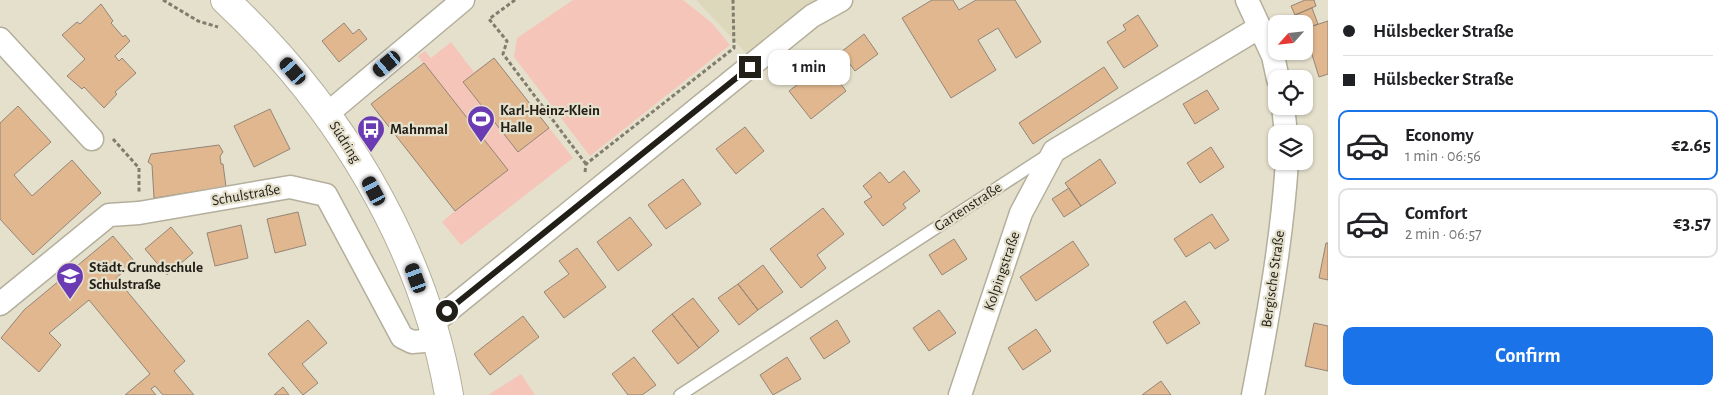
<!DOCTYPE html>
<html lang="en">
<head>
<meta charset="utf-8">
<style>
	:root { --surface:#fff; --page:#f2f2f2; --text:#202124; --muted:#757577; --line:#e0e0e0; --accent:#1a73e8 }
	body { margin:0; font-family:"Alegreya Sans",sans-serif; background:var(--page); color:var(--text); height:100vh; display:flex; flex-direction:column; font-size:19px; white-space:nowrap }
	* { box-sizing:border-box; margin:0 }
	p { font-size:16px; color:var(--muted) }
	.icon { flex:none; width:28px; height:28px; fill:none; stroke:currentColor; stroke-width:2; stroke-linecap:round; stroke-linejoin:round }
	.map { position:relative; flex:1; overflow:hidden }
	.side { display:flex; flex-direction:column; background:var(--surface); width:400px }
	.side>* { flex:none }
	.top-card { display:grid; align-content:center; height:110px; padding:0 15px; background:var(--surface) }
	.needle { width:32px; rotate:243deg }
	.fabs { position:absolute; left:1268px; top:15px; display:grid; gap:10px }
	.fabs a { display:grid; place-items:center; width:45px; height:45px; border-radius:10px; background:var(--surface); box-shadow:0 1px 4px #0004; font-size:25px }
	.end { position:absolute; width:22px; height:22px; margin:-11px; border:6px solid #211f18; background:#fff; box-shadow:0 0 0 2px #fff }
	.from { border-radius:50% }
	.bubble { position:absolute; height:35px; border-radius:10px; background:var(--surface); box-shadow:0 1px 4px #0004; font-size:16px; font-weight:600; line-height:35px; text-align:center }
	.car { position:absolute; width:15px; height:30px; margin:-15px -8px; border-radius:6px; box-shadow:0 0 4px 1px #0007; background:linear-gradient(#222 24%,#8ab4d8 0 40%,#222 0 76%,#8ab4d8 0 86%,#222 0) }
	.top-card b { display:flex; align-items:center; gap:18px; height:48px; font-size:19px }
	.top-card b+b { border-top:1px solid var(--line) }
	.top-card i { width:12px; height:12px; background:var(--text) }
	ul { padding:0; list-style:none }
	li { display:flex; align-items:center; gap:15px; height:70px; margin:0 10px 8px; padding:0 5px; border:2px solid var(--line); border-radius:10px }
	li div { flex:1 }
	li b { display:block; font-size:19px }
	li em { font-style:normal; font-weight:600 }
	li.current { border-color:var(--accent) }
	li>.icon { width:45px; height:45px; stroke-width:1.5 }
	.primary-button { display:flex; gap:10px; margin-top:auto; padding:10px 15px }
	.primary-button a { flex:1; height:58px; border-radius:10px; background:var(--accent); color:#fff; font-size:20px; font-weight:600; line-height:58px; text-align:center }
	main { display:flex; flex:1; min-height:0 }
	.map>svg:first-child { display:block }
	.built { fill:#ddd7bb }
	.green { fill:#f5c5ba }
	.building { fill:#e0b78f; stroke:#948577 }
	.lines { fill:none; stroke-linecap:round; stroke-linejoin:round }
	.lane-casing { stroke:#b3af9c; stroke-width:14 }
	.street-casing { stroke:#b3af9c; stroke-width:25 }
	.secondary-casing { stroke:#b3af9c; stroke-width:30 }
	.path { stroke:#807d6f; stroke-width:3; stroke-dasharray:4 2.5; stroke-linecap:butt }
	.lane { stroke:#fff; stroke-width:11 }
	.street { stroke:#fff; stroke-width:22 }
	.secondary { stroke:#fff; stroke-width:28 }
	.route { stroke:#211f18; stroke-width:6 }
	.labels { text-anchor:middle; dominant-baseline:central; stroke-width:4.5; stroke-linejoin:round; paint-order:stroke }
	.poi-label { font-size:15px; font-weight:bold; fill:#211f18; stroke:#e5e0cc; text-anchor:start }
	.street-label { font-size:15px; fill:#211f18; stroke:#e5e0cc }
</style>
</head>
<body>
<main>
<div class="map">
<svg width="1328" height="395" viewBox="0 0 1328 395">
	<rect width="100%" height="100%" fill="#e5e0cc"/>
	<path class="built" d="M696 0H829L749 56Z"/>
	<path class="green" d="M573 0H683L712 23 730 45 590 156 514 57 517 38Z
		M451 42 474 72 494 58 573 158 461 245 442 222 455 211 423 64 418 56 425 51 431 58Z
		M521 374 535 395H488Z"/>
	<path class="building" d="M932 0H953L959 10 976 0H1015L1041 42 1016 58 998 28 978 40 996 70 951 98 902 18Z
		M1305 0H1314L1316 6 1295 15 1291 6Z
		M101 4 113 21 111 23 123 37 125 35 130 41 115 56 119 61 122 58 136 73 115 92 117 94 104 108 84 87 82 89 67 76 85 59 62 35 77 22 80 24Z
		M1312 8 1318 24 1304 29V24H1297L1295 15Z
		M1138 15 1158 46 1124 68 1107 42 1126 30 1123 25Z
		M1328 21V74L1319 77 1304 29Z
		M344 23 353 34 359 29 367 39 339 62 322 41Z
		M864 34 878 54 855 71 841 52Z
		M494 58 549 128 518 152 463 82Z
		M424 63 508 170 455 211 371 104Z
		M825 63 846 91 811 119 789 91Z
		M1104 67 1118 88 1033 144 1019 123Z
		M1207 90 1219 109 1195 124 1183 104Z
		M18 106 51 142 14 175 32 196 72 160 101 193 33 255 0 219V123Z
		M270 109 290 149 254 167 234 126Z
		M745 127 764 151 736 174 716 149Z
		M219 145 223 152 220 156 221 164H223L226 187 154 198 152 165 148 162 151 154Z
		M1211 147 1224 167 1200 183 1187 163Z
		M1100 159 1116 183 1081 206 1065 183Z
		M904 171 920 191 903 204 906 208 883 226 864 202 872 197 863 186 880 172 889 183Z
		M683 179 701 204 666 229 648 205Z
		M1069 188 1081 206 1064 217 1052 199Z
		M823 208 844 234 817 255 826 268 801 288 770 249Z
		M298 212 306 245 275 253 267 219Z
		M1212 214 1229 240 1215 249 1210 242 1186 257 1174 239Z
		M630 217 652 245 618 271 597 242Z
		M241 225 248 258 215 266 207 233Z
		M171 227 193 253 167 275 145 249Z
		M113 236 135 262 116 278 185 361 174 371 194 395H163L155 386 151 389 156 395H125L150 374 89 300 49 333 61 345 39 372 1 338 24 310Z
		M954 239 967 259 942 275 929 255Z
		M1073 241 1089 265 1036 301 1020 277Z
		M1326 243H1328V280L1319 278Z
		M577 248 606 287 564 318 544 292 569 274 559 261Z
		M763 265 783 292 758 310 738 284Z
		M738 284 758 310 739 325 718 298Z
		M693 298 719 331 699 348 672 314Z
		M1185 301 1200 323 1167 344 1153 322Z
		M939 310 956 333 929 351 913 328Z
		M672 314 699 348 678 364 652 331Z
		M523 316 539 337 490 375 474 354Z
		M308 320 327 343 302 364 318 383 303 395 268 354Z
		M837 320 850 342 824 359 810 338Z
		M1314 323 1328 326V371L1305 366Z
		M1036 329 1051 351 1023 370 1008 348Z
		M634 357 656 385 642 395H628L612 374Z
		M787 357 801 379 773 395 760 375Z
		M1161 381 1171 395H1142Z
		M283 387 289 395H274Z"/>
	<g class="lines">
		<g class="lane-casing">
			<path id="lane" d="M680 395 1046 156"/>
		</g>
		<g class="street-casing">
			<path id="street" d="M1247 0 1273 56 1278 79
				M0 39 92 139
				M1283 106 1286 134
				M327 114 463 0
				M0 304 109 215 139 213 290 187 326 195 402 337 412 342 437 340
				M433 323 812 16 841 0
				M960 395 1021 213 1054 151 1260 27
				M1253 395C1268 318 1282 240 1287 161"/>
		</g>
		<g class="secondary-casing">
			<path id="secondary" d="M225 0C336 103 423 244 449 395"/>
		</g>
		<path class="path" d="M163 0 198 21 218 27
			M515 0 489 19 507 41 503 54 586 164
			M113 139 139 168V193
			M585 172 586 164 734 48 733 0"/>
		<use href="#lane" class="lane"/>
		<use href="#street" class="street"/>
		<use href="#secondary" class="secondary"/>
	</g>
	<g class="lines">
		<path class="route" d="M447 311 750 67"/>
	</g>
	<defs>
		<g id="stadium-pin" transform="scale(1.4375)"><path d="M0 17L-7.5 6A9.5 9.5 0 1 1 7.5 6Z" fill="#6a3bb3" stroke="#e5e0cc"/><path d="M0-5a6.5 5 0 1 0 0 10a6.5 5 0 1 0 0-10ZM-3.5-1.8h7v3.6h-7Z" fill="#fff"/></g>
		<g id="bus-pin" transform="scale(1.4375)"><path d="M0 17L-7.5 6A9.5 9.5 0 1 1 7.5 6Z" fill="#6a3bb3" stroke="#e5e0cc"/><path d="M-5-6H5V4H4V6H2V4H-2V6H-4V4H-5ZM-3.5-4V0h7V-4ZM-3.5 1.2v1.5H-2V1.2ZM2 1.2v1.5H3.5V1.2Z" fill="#fff"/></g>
		<g id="school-pin" transform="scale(1.4375)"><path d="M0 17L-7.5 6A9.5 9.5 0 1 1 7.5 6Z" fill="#6a3bb3" stroke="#e5e0cc"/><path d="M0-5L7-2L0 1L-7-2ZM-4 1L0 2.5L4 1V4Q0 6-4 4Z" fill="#fff"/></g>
	</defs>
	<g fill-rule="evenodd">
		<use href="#stadium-pin" x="481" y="119"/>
		<use href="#bus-pin" x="371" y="129"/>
		<use href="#school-pin" x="70" y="276"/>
	</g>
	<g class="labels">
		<g class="poi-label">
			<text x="500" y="110">Karl-Heinz-Klein<tspan x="500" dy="17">Halle</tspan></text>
			<text x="390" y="129">Mahnmal</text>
			<text x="89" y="267">Städt. Grundschule<tspan x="89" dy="17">Schulstraße</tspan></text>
		</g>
		<g class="street-label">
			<text transform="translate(345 142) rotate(58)">Südring</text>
			<text transform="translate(246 195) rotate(-10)">Schulstraße</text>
			<text transform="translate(968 207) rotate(-33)">Gartenstraße</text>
			<text transform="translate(1002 271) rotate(-71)">Kolpingstraße</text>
			<text transform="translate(1273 279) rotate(-82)">Bergische Straße</text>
		</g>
	</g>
</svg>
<div class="fabs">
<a><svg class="needle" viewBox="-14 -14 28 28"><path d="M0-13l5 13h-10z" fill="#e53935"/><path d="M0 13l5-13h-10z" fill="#757577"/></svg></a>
<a><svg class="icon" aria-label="locate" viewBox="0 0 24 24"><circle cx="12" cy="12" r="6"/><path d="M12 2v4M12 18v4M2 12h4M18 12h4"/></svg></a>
<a><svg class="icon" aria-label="layers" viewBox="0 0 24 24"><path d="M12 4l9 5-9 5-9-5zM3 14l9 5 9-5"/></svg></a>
</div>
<i class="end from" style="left:447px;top:311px"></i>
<i class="end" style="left:750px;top:67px"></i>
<div class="bubble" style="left:768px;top:50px;width:82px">1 min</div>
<i class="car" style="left:387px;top:64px;rotate:230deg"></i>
<i class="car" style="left:293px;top:71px;rotate:319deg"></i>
<i class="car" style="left:374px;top:191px;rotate:332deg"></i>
<i class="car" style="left:416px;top:278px;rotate:340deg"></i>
</div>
<section class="side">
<div class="top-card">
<b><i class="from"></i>Hülsbecker Straße</b>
<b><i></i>Hülsbecker Straße</b>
</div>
<ul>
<li class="current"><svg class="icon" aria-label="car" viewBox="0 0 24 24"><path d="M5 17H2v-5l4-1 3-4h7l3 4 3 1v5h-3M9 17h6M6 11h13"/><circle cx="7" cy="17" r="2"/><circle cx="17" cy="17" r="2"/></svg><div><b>Economy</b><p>1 min · 06:56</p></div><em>€2.65</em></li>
<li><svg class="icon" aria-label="car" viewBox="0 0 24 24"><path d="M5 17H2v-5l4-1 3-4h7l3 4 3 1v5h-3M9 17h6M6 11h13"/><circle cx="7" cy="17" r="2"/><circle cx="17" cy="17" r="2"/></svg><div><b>Comfort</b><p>2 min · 06:57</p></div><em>€3.57</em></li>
</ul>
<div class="primary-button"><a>Confirm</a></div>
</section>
</main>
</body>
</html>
